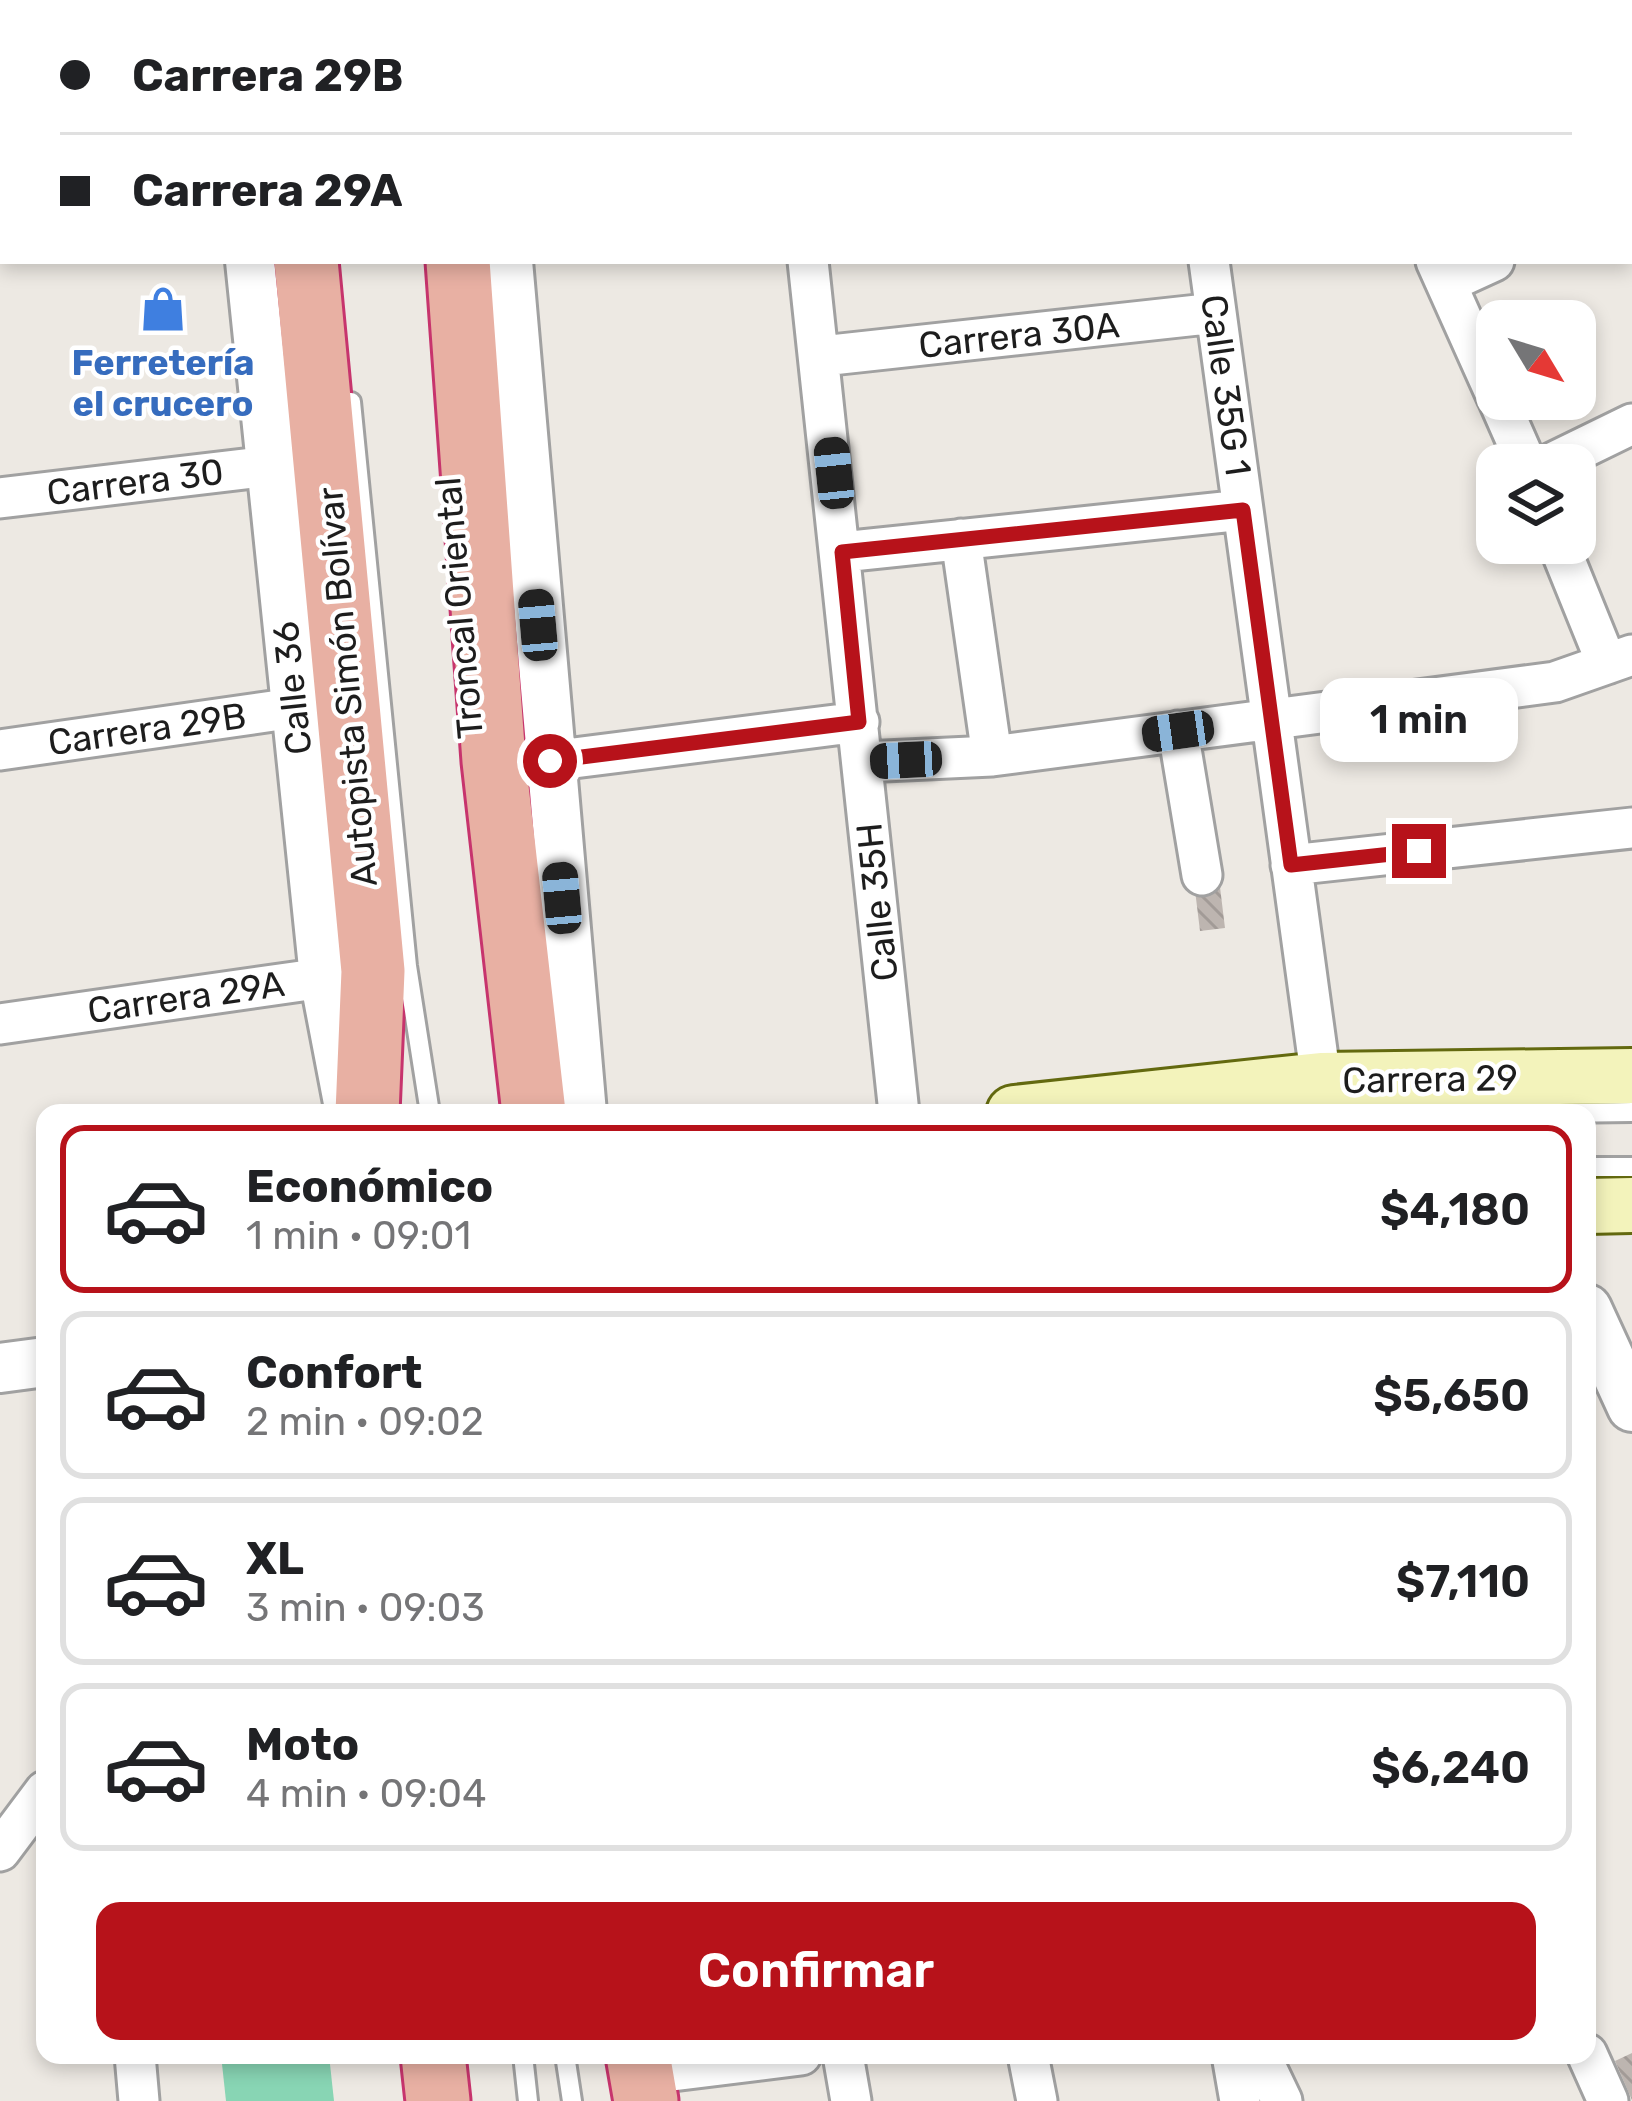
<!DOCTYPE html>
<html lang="es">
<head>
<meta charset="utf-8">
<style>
	:root { --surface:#fff; --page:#f2f2f2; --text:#202124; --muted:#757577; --line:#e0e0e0; --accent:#b7121a }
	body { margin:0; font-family:Rubik,sans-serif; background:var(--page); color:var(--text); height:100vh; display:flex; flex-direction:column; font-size:45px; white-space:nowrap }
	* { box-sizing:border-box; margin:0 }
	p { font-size:39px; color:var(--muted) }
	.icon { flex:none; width:66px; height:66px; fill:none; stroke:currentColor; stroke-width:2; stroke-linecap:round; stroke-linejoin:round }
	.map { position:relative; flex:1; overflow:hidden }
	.sheet { position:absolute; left:36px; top:1104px; width:1560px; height:960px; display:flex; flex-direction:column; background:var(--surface); border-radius:24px; box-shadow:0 6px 18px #0003 }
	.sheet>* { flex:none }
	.guide { position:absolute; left:0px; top:0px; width:1632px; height:264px; box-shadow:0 6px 18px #0003; display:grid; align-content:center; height:264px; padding:0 60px; background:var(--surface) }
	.needle { width:78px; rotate:128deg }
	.tools { position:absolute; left:1476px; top:300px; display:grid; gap:24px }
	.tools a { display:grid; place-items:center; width:120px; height:120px; border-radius:24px; background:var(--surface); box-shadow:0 6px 18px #0003; font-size:60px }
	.end { position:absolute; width:54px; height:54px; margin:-27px; border:15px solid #b7121a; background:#fff; box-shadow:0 0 0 6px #fff }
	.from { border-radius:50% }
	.bubble { position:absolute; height:84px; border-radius:24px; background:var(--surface); box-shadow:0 6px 18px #0003; font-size:39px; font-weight:600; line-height:84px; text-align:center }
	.car { position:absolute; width:36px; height:72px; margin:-36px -18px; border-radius:15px; box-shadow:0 0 9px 3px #0007; background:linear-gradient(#222 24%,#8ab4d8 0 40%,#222 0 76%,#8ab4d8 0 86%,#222 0) }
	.guide b { display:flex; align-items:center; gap:42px; height:114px; font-size:45px }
	.guide b+b { border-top:3px solid var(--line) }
	.guide i { width:30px; height:30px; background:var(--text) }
	ul { padding:21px 0 0; list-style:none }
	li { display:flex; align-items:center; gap:36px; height:168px; margin:0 24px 18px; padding:0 36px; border:6px solid var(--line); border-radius:24px }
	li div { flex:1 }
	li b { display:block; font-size:45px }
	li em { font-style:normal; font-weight:600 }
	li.active { border-color:var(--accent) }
	li>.icon { width:108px; height:108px; stroke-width:1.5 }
	.primary-button { display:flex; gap:24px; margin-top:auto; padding:24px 60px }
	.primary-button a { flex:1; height:138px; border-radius:24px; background:var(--accent); color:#fff; font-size:48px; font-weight:600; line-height:138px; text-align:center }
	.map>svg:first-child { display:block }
	.pitch { fill:#88d5b4 }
	.building { fill:url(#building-back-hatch) }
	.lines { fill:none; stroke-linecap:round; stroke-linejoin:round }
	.service-casing { stroke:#a1a1a1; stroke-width:24 }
	.minor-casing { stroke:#a1a1a1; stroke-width:45 }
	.tertiary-casing { stroke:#a1a1a1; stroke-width:54 }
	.secondary-casing { stroke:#63690f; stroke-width:60 }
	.trunk-casing { stroke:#c7346d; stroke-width:69 }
	.service { stroke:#fff; stroke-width:18 }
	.minor { stroke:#fff; stroke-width:39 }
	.tertiary { stroke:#fff; stroke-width:48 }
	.secondary { stroke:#f3f3bb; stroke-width:54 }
	.trunk { stroke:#e8b0a3; stroke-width:63 }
	.route { stroke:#b7121a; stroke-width:15 }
	.labels { text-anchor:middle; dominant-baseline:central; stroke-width:9; stroke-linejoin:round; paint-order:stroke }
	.street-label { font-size:36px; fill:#1d1d1d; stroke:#fff }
	.shop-label { font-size:36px; font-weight:bold; fill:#366cbe; stroke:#fff }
</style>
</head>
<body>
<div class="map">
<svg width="1632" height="2101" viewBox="0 0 1632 2101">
	<defs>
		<pattern id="building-back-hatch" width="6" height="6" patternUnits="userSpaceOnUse" patternTransform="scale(3)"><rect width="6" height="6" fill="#bdb5b0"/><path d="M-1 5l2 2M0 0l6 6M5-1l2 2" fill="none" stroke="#a29b97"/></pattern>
	</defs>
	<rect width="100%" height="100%" fill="#ede9e3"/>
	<path class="pitch" d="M302 2055H329L334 2101H226L222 2064Z"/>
	<path class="building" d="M1219 879 1225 928 1200 931 1194 882Z
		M1632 2053V2100L1615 2061Z"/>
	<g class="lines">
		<g class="service-casing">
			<path id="service" d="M351 402 407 966 430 1113
				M1556 1113 1632 1112
				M1587 1167H1632
				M523 2055 528 2101
				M565 2055 572 2101"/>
		</g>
		<g class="minor-casing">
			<path id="minor" d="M781 0V3
				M1173 0 1174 3
				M1460 0 1462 3
				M1506 3 1513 0
				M1629 199 1632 197
				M0 213 3 212
				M808 261 899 1113
				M1209 261 1321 1080
				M1436 261 1497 397
				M1446 283 1494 261
				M822 356 1216 313
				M1498 399 1527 465
				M1548 465 1632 424
				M0 498 270 466
				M961 539 992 756
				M1558 543 1607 664
				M842 552 1243 510
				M1178 731 1202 875
				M0 750 294 708
				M550 761 859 722
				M863 762 992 756 1555 682 1632 655
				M1291 865 1632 828
				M0 1024 351 974
				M0 1851 45 1791
				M1587 2054 1608 2101
				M135 2055 139 2101
				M843 2055 851 2101
				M1028 2055 1037 2101
				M1232 2055 1240 2101
				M1260 2055 1282 2101
				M640 2075 801 2055"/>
		</g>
		<g class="tertiary-casing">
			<path id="tertiary" d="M223 0V3
				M480 0V3
				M250 261 324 977 350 1113
				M508 261 582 1113
				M1587 1309 1632 1407
				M0 1368 45 1362"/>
		</g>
		<g class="secondary-casing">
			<path id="secondary" d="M1014 1113 1321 1080 1632 1076
				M1587 1206 1632 1205"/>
		</g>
		<g class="trunk-casing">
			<path id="trunk" d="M278 0 279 3
				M434 0V3
				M306 261 373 971 367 1113
				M458 261 494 761 534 1113
				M433 2055 438 2101
				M638 2055 646 2101"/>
		</g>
		<use href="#service" class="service"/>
		<use href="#minor" class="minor"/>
		<use href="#tertiary" class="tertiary"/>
		<use href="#secondary" class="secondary"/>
		<use href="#trunk" class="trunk"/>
	</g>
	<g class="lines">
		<path class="route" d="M550 761 859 722 842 552 1243 510 1291 865 1419 851"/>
	</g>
	<defs>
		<g id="shop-bare" transform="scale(3.6)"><path d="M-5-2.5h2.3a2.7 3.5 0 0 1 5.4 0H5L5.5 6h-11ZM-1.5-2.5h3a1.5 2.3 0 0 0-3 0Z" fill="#3f7fe0" stroke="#fff" stroke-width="2.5" paint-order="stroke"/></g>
	</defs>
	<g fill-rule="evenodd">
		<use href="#shop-bare" x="163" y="309"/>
	</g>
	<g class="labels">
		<g class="street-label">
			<text transform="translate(1019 335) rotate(-6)">Carrera 30A</text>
			<text transform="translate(1226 385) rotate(82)">Calle 35G 1</text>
			<text transform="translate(135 482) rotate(-7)">Carrera 30</text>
			<text transform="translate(459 608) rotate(-95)">Troncal Oriental</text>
			<text transform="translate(347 687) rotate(-95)">Autopista Simón Bolívar</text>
			<text transform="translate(292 688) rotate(-96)">Calle 36</text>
			<text transform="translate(147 729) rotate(-8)">Carrera 29B</text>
			<text transform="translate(877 902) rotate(-96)">Calle 35H</text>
			<text transform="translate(186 997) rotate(-8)">Carrera 29A</text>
			<text transform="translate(1430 1079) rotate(-1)">Carrera 29</text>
		</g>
		<g class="shop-label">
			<text x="163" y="362">Ferretería<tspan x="163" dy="41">el crucero</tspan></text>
		</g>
	</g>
</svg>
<div class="tools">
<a><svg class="needle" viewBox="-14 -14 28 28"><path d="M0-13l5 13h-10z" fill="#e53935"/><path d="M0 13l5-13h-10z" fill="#757577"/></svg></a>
<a><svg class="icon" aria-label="layers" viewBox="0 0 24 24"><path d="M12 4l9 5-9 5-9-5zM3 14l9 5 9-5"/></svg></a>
</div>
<i class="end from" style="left:550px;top:761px"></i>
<i class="end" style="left:1419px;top:851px"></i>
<div class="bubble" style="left:1320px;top:678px;width:198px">1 min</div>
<i class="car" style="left:834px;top:473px;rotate:354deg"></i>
<i class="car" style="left:538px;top:625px;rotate:355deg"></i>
<i class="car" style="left:1178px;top:731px;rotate:262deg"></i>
<i class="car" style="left:906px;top:760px;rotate:267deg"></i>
<i class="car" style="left:562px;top:898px;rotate:355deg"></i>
<div class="guide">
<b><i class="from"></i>Carrera 29B</b>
<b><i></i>Carrera 29A</b>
</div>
<section class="sheet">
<ul>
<li class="active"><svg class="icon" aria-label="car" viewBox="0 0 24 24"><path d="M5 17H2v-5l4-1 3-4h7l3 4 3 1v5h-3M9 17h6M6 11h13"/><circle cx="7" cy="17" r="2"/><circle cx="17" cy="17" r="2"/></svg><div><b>Económico</b><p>1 min · 09:01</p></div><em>$4,180</em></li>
<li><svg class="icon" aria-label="car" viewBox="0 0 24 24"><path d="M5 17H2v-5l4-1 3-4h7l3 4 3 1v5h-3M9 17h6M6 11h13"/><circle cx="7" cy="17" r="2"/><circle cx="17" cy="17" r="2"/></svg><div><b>Confort</b><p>2 min · 09:02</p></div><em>$5,650</em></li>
<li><svg class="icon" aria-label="car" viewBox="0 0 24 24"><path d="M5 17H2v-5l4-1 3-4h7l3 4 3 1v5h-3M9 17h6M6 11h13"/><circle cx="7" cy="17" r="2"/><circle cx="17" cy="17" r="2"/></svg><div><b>XL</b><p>3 min · 09:03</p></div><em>$7,110</em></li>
<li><svg class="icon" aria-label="car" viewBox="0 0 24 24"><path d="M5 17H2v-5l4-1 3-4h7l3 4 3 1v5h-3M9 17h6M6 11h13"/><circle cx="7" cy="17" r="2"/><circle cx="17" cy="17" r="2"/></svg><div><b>Moto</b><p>4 min · 09:04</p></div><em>$6,240</em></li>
</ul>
<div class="primary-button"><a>Confirmar</a></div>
</section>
</div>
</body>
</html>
